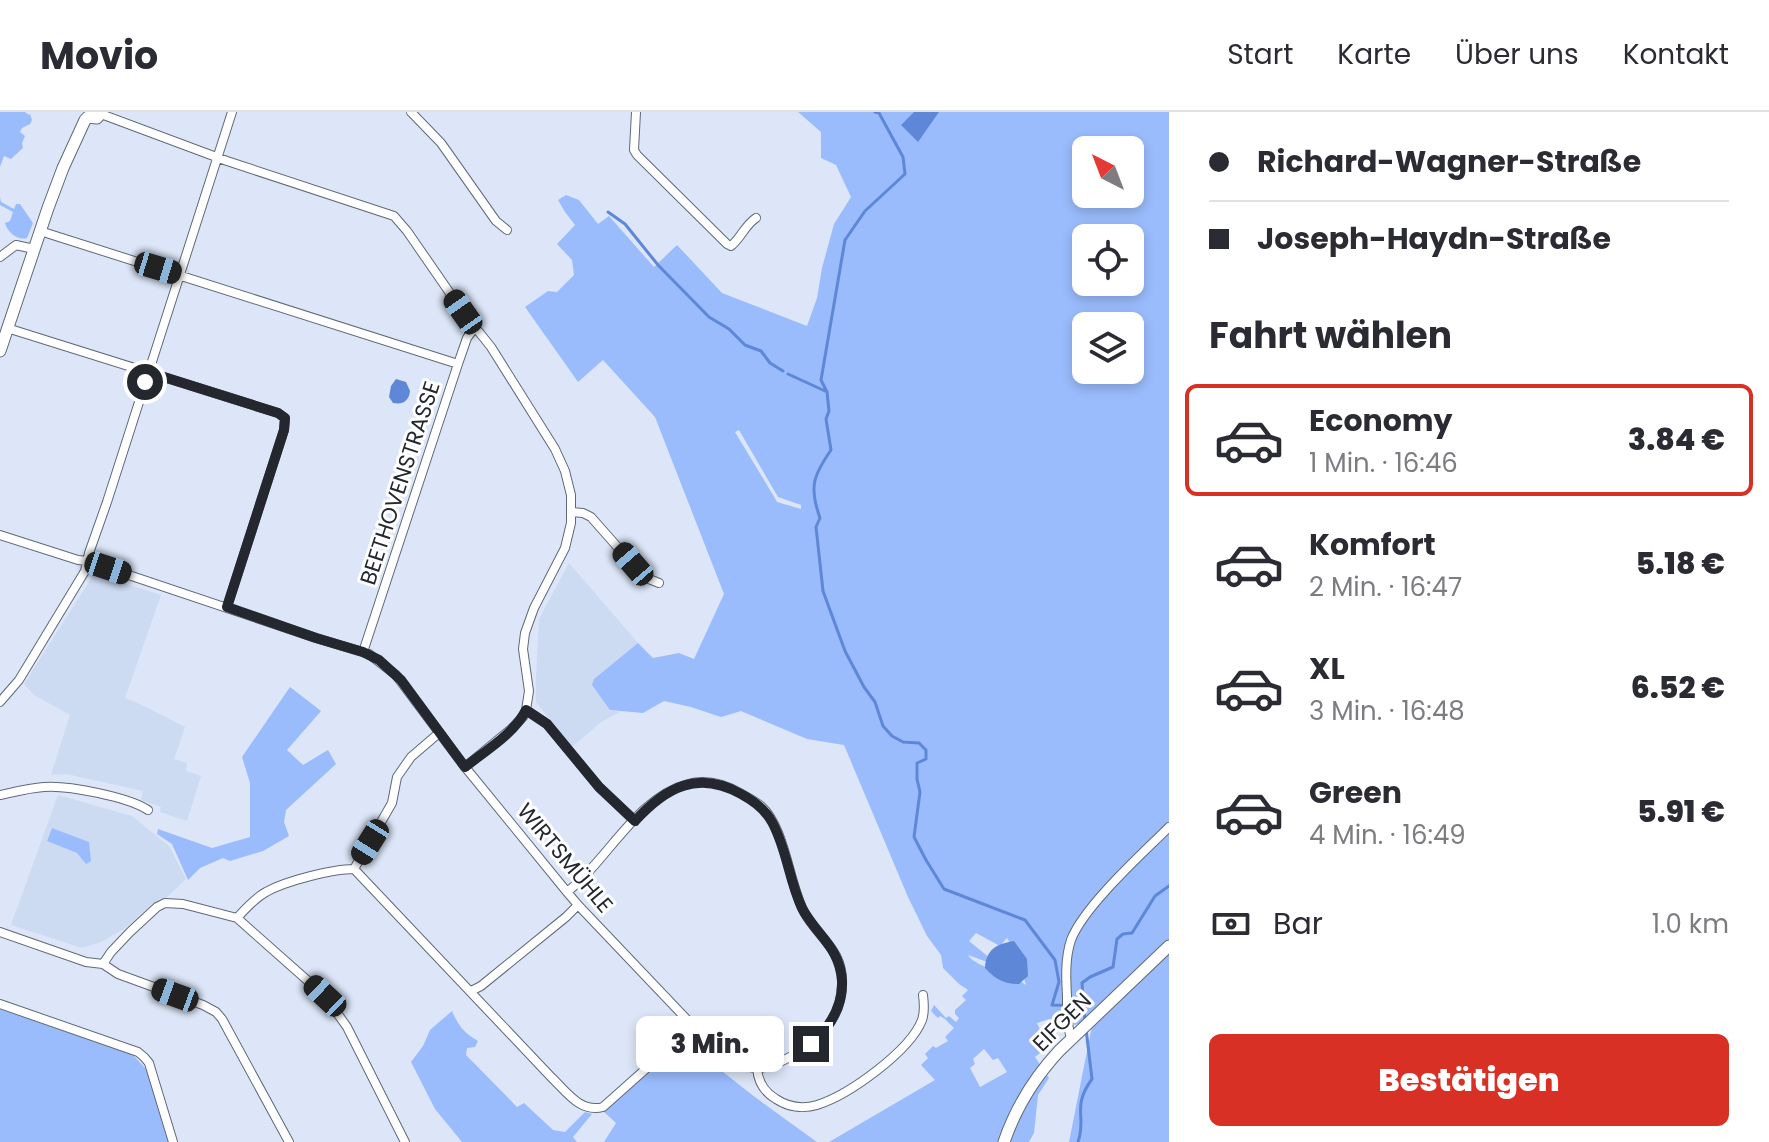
<!DOCTYPE html>
<html lang="de">
<head>
<meta charset="utf-8">
<style>
	:root { --surface:#fff; --page:#f7f7f7; --text:#2b2b33; --muted:#7c7c81; --line:#e1e1e2; --accent:#d93025 }
	body { margin:0; font-family:Poppins,sans-serif; background:var(--page); color:var(--text); height:100vh; display:flex; flex-direction:column; font-size:30px; white-space:nowrap }
	* { box-sizing:border-box; margin:0 }
	p { font-size:26px; color:var(--muted) }
	.icon { flex:none; width:44px; height:44px; fill:none; stroke:currentColor; stroke-width:2; stroke-linecap:round; stroke-linejoin:round }
	.map { position:relative; flex:1; overflow:hidden }
	.side { display:flex; flex-direction:column; background:var(--surface); width:600px }
	.side>* { flex:none }
	.guide { display:grid; align-content:center; height:176px; padding:0 40px; background:var(--surface) }
	.needle { width:52px; rotate:318deg }
	.fabs { position:absolute; left:1072px; top:24px; display:grid; gap:16px }
	.fabs a { display:grid; place-items:center; width:72px; height:72px; border-radius:12px; background:var(--surface); box-shadow:0 4px 12px #0003; font-size:40px }
	.end { position:absolute; width:36px; height:36px; margin:-18px; border:10px solid #24282e; background:#fff; box-shadow:0 0 0 4px #fff }
	.from { border-radius:50% }
	.bubble { position:absolute; height:56px; border-radius:12px; background:var(--surface); box-shadow:0 4px 12px #0003; font-size:26px; font-weight:800; line-height:56px; text-align:center }
	.car { position:absolute; width:24px; height:48px; margin:-24px -12px; border-radius:10px; box-shadow:0 0 6px 2px #0007; background:linear-gradient(#222 24%,#8ab4d8 0 40%,#222 0 76%,#8ab4d8 0 86%,#222 0) }
	.guide b { display:flex; align-items:center; gap:28px; height:76px; font-size:30px }
	.guide b+b { border-top:2px solid var(--line) }
	.guide i { width:20px; height:20px; background:var(--text) }
	ul { padding:0; list-style:none }
	li { display:flex; align-items:center; gap:24px; height:112px; margin:0 16px 12px; padding:0 24px; border:4px solid transparent; border-radius:12px }
	li div { flex:1 }
	li b { display:block; font-size:30px }
	li em { font-style:normal; font-weight:800 }
	li.current { border-color:var(--accent) }
	li>.icon { width:72px; height:72px; stroke-width:1.5 }
	h2 { padding:0 40px; font-size:36px; line-height:96px }
	.pay { display:flex; align-items:center; gap:20px; height:88px; padding:0 40px; font-size:30px }
	.pay p { margin-inline-start:auto }
	.button { display:flex; gap:16px; margin-top:auto; padding:16px 40px }
	.button a { flex:1; height:92px; border-radius:12px; background:var(--accent); color:#fff; font-size:32px; font-weight:800; line-height:92px; text-align:center }
	header { display:flex; align-items:center; gap:48px; box-sizing:border-box; height:112px; padding:0 40px; background:var(--surface); border-bottom:2px solid var(--line) }
	header strong { font-size:38px }
	nav { display:flex; gap:44px; margin-inline-start:auto; font-size:28px }
	main { display:flex; flex:1; min-height:0 }
	.map>svg:first-child { display:block }
	.built { fill:#ccdaf2; fill-rule:evenodd }
	.green { fill:#9abcfd; fill-rule:evenodd }
	.water { fill:#5f87d7 }
	.lines { fill:none; stroke-linecap:round; stroke-linejoin:round }
	.stream { stroke:#5f87d7; stroke-width:3 }
	.minor-casing { stroke:#606978; stroke-width:10 }
	.secondary-casing { stroke:#606978; stroke-width:13 }
	.minor { stroke:#fff; stroke-width:8 }
	.secondary { stroke:#fff; stroke-width:11 }
	.route { stroke:#24282e; stroke-width:10 }
	.labels { text-anchor:middle; dominant-baseline:central; stroke-width:6; stroke-linejoin:round; paint-order:stroke }
	.street-label { font-size:22px; fill:#24282e; stroke:#fff }
</style>
</head>
<body>
<header>
<strong>Movio</strong>
<nav><a>Start</a><a>Karte</a><a>Über uns</a><a>Kontakt</a></nav>
</header>
<main>
<div class="map">
<svg width="1169" height="1030" viewBox="0 0 1169 1030">
	<rect width="100%" height="100%" fill="#dce6f8"/>
	<path class="built" d="M569 451 638 531 594 567 610 598 620 600 601 610 572 635 536 590V565L539 507Z
		M94 462 161 483 125 586 142 593 185 615 174 647 187 651 186 659 201 664 187 709 160 700 161 695 141 688 143 679 66 662 51 663 70 603 34 583 24 572Z
		M58 683 132 704 169 734 186 767 165 787 152 792 124 817 101 830 82 836 11 813ZM52 716 88 730 77 741 47 729Z"/>
	<path class="green" d="M0 0H25L29 3 30 2 32 8 30 12 22 16 20 20 25 24 22 31 23 36 11 47 4 44 0 55Z
		M798 0H1169V828L1080 911 1075 913 1072 910H1065L1062 919 1049 907 1037 911 1046 932 1049 931 1050 933 1035 945 1049 966 1038 983 1034 1021 1029 1030H829L935 968 921 953 928 946 925 942 933 934 936 936 948 929 945 925 954 916 945 907 940 904 938 906 931 899 934 893 946 906 949 904 956 910 959 906 955 902V898L966 888 962 884 968 878 959 872 943 856 941 843 927 824 908 785 844 633 807 627 741 599 721 605 691 595 664 589 643 601 610 598 592 573 594 567 638 531 653 546 679 541 694 547 724 482 655 305 603 248 578 270 525 195 548 179 557 180 574 163 572 148 557 132 575 113 565 100 558 88 566 83 579 88 598 112 609 104 654 155 677 133 722 181 807 214 817 186 822 156 834 112 851 85 836 53 821 46V20ZM1086 38H1130V82H1086ZM1086 126H1130V170H1086ZM1086 214H1130V258H1086ZM739 318 778 385 801 393V397L777 390 776 388 735 320ZM976 821 1000 834 1007 826 1016 840 1026 873C1011 861 976 856 968 843L1001 855 969 829ZM984 937 993 948 998 946 1007 960 980 975 970 956 975 952 973 947Z
		M0 85 1 90 14 97 16 92H20L33 111 27 126C18 129 7 120 5 111L10 109 13 100 0 93Z
		M290 575 321 599 287 638 303 653 328 638 336 652 286 698 284 710 289 724 263 739 230 749 223 746 200 756 188 768 172 732 157 722 158 717 212 736 250 725V671L242 645Z
		M52 716 89 730 91 749 86 752 77 741 47 729Z
		M1169 841V1030H1069L1092 914Z
		M0 897 133 943 147 958 168 1030H0Z
		M452 899C458 913 464 921 478 929L475 935 467 936 466 943 517 995 524 991 553 1018 565 1020 585 1000 592 1002 573 1025 577 1030H462L435 997 411 950 423 934 430 918Z
		M688 923C702 933 710 948 722 959 752 984 785 1007 817 1030H604L616 1011 603 999Z"/>
	<path class="water" d="M914 0H939L918 30 901 13Z
		M396 267 406 270 410 279C409 289 403 293 393 291L389 285 391 274Z
		M1014 829 1027 847 1028 864 1019 872C1004 872 995 867 985 856 986 837 997 832 1014 829Z"/>
	<g class="lines">
		<path class="stream" d="M875 0 879 1 903 45 905 62 865 99 845 128 821 268 827 280 829 299 826 307 831 338C813 364 809 375 820 406L816 415 823 479 845 539 864 575 875 590 883 614 892 624 903 630 919 631 926 638V647L917 651V667L920 680 914 725 926 748 944 777 1025 808 1055 848 1059 870 1052 893 1083 894
			M608 100 625 112 658 153 709 205 729 217 745 233 761 239 770 251 783 259
			M788 262 825 279
			M1085 910 1082 871 1090 865 1113 855 1117 827 1123 822 1132 821 1155 784 1169 774
			M1078 1030C1087 1004 1071 996 1092 967L1086 917"/>
		<g class="minor-casing">
			<path id="minor" d="M411 0 441 31 496 109 507 118
				M636 0 634 38 637 43 727 132 731 134C741 126 745 113 756 106
				M101 2 227 49 394 104 407 119 463 200 491 235 555 337 565 359 571 383V411L565 436 534 496 525 521 523 537 529 579 526 598 523 605 511 617 465 655
				M40 119 458 252
				M0 145 16 133 34 137
				M7 216 278 301 285 306 284 318 227 495
				M572 400 583 401 591 405 644 465 659 471
				M0 423 78 448 87 449 316 526 369 542 396 563 465 655 567 780 578 793 714 936C727 947 741 956 757 956 768 956 777 952 786 947 815 934 841 908 842 874 844 837 819 827 804 800 789 771 785 715 761 694 755 689 747 685 740 681 724 672 706 667 688 672 637 685 607 749 567 780
				M363 540 458 252 467 226 475 215
				M0 590 19 568 85 459 89 441 107 390 232 0
				M526 598 547 612 599 675 635 709
				M0 683C14 680 29 676 44 675 68 673 128 685 148 698
				M354 757 552 966C567 980 580 1001 603 995L694 914
				M354 757 392 691 397 665 411 645 439 621
				M237 806C245 797 255 786 266 780 285 769 333 757 354 757
				M0 820 86 850 103 852 118 862 203 893 216 900 222 907 289 1030
				M103 852 111 840 130 820 157 795 165 791 183 792 237 806 325 884 347 915 405 1030
				M471 879 481 874 566 805 578 793
				M0 892 138 940 144 945 149 951 173 1030
				M1071 927C1067 913 1067 899 1067 884 1066 866 1065 846 1071 828 1084 794 1142 742 1169 715
				M757 956C758 969 764 980 776 987 788 995 803 997 817 993 849 983 910 939 922 908 925 900 924 891 923 883"/>
		</g>
		<g class="secondary-casing">
			<path id="secondary" d="M0 239 48 96 63 56 85 8 88 5 97 6 102 0
				M1004 1030C1016 995 1034 966 1059 939L1169 834"/>
		</g>
		<use href="#minor" class="minor"/>
		<use href="#secondary" class="secondary"/>
	</g>
	<g class="lines">
		<path class="route" d="M145 270 148 260 278 301 285 306 284 318 227 495 316 526 363 540 379 548 401 568 465 655C485 639 514 622 526 598L547 612 599 675 635 709C666 675 698 658 741 682 754 689 765 697 772 710 787 737 789 769 802 796 816 823 840 835 842 869 843 895 829 916 811 932"/>
	</g>
	<g class="labels">
		<g class="street-label">
			<text transform="translate(400 371) rotate(-72)">BEETHOVENSTRASSE</text>
			<text transform="translate(565 746) rotate(50)">WIRTSMÜHLE</text>
			<text transform="translate(1062 910) rotate(-45)">EIFGEN</text>
		</g>
	</g>
</svg>
<div class="fabs">
<a><svg class="needle" viewBox="-14 -14 28 28"><path d="M0-13l5 13h-10z" fill="#e53935"/><path d="M0 13l5-13h-10z" fill="#7c7c81"/></svg></a>
<a><svg class="icon" aria-label="locate" viewBox="0 0 24 24"><circle cx="12" cy="12" r="6"/><path d="M12 2v4M12 18v4M2 12h4M18 12h4"/></svg></a>
<a><svg class="icon" aria-label="layers" viewBox="0 0 24 24"><path d="M12 4l9 5-9 5-9-5zM3 14l9 5 9-5"/></svg></a>
</div>
<i class="end from" style="left:145px;top:270px"></i>
<i class="end" style="left:811px;top:932px"></i>
<div class="bubble" style="left:636px;top:904px;width:148px">3 Min.</div>
<i class="car" style="left:158px;top:156px;rotate:107deg"></i>
<i class="car" style="left:463px;top:200px;rotate:325deg"></i>
<i class="car" style="left:633px;top:452px;rotate:319deg"></i>
<i class="car" style="left:108px;top:456px;rotate:108deg"></i>
<i class="car" style="left:370px;top:730px;rotate:212deg"></i>
<i class="car" style="left:175px;top:883px;rotate:290deg"></i>
<i class="car" style="left:325px;top:884px;rotate:313deg"></i>
</div>
<section class="side">
<div class="guide">
<b><i class="from"></i>Richard-Wagner-Straße</b>
<b><i></i>Joseph-Haydn-Straße</b>
</div>
<h2>Fahrt wählen</h2>
<ul>
<li class="current"><svg class="icon" aria-label="car" viewBox="0 0 24 24"><path d="M5 17H2v-5l4-1 3-4h7l3 4 3 1v5h-3M9 17h6M6 11h13"/><circle cx="7" cy="17" r="2"/><circle cx="17" cy="17" r="2"/></svg><div><b>Economy</b><p>1 Min. · 16:46</p></div><em>3.84 €</em></li>
<li><svg class="icon" aria-label="car" viewBox="0 0 24 24"><path d="M5 17H2v-5l4-1 3-4h7l3 4 3 1v5h-3M9 17h6M6 11h13"/><circle cx="7" cy="17" r="2"/><circle cx="17" cy="17" r="2"/></svg><div><b>Komfort</b><p>2 Min. · 16:47</p></div><em>5.18 €</em></li>
<li><svg class="icon" aria-label="car" viewBox="0 0 24 24"><path d="M5 17H2v-5l4-1 3-4h7l3 4 3 1v5h-3M9 17h6M6 11h13"/><circle cx="7" cy="17" r="2"/><circle cx="17" cy="17" r="2"/></svg><div><b>XL</b><p>3 Min. · 16:48</p></div><em>6.52 €</em></li>
<li><svg class="icon" aria-label="car" viewBox="0 0 24 24"><path d="M5 17H2v-5l4-1 3-4h7l3 4 3 1v5h-3M9 17h6M6 11h13"/><circle cx="7" cy="17" r="2"/><circle cx="17" cy="17" r="2"/></svg><div><b>Green</b><p>4 Min. · 16:49</p></div><em>5.91 €</em></li>
</ul>
<div class="pay"><svg class="icon" aria-label="cash" viewBox="0 0 24 24"><path d="M3 7h18v10H3z"/><circle cx="12" cy="12" r="2"/></svg>Bar<p>1.0 km</p></div>
<div class="button"><a>Bestätigen</a></div>
</section>
</main>
</body>
</html>
